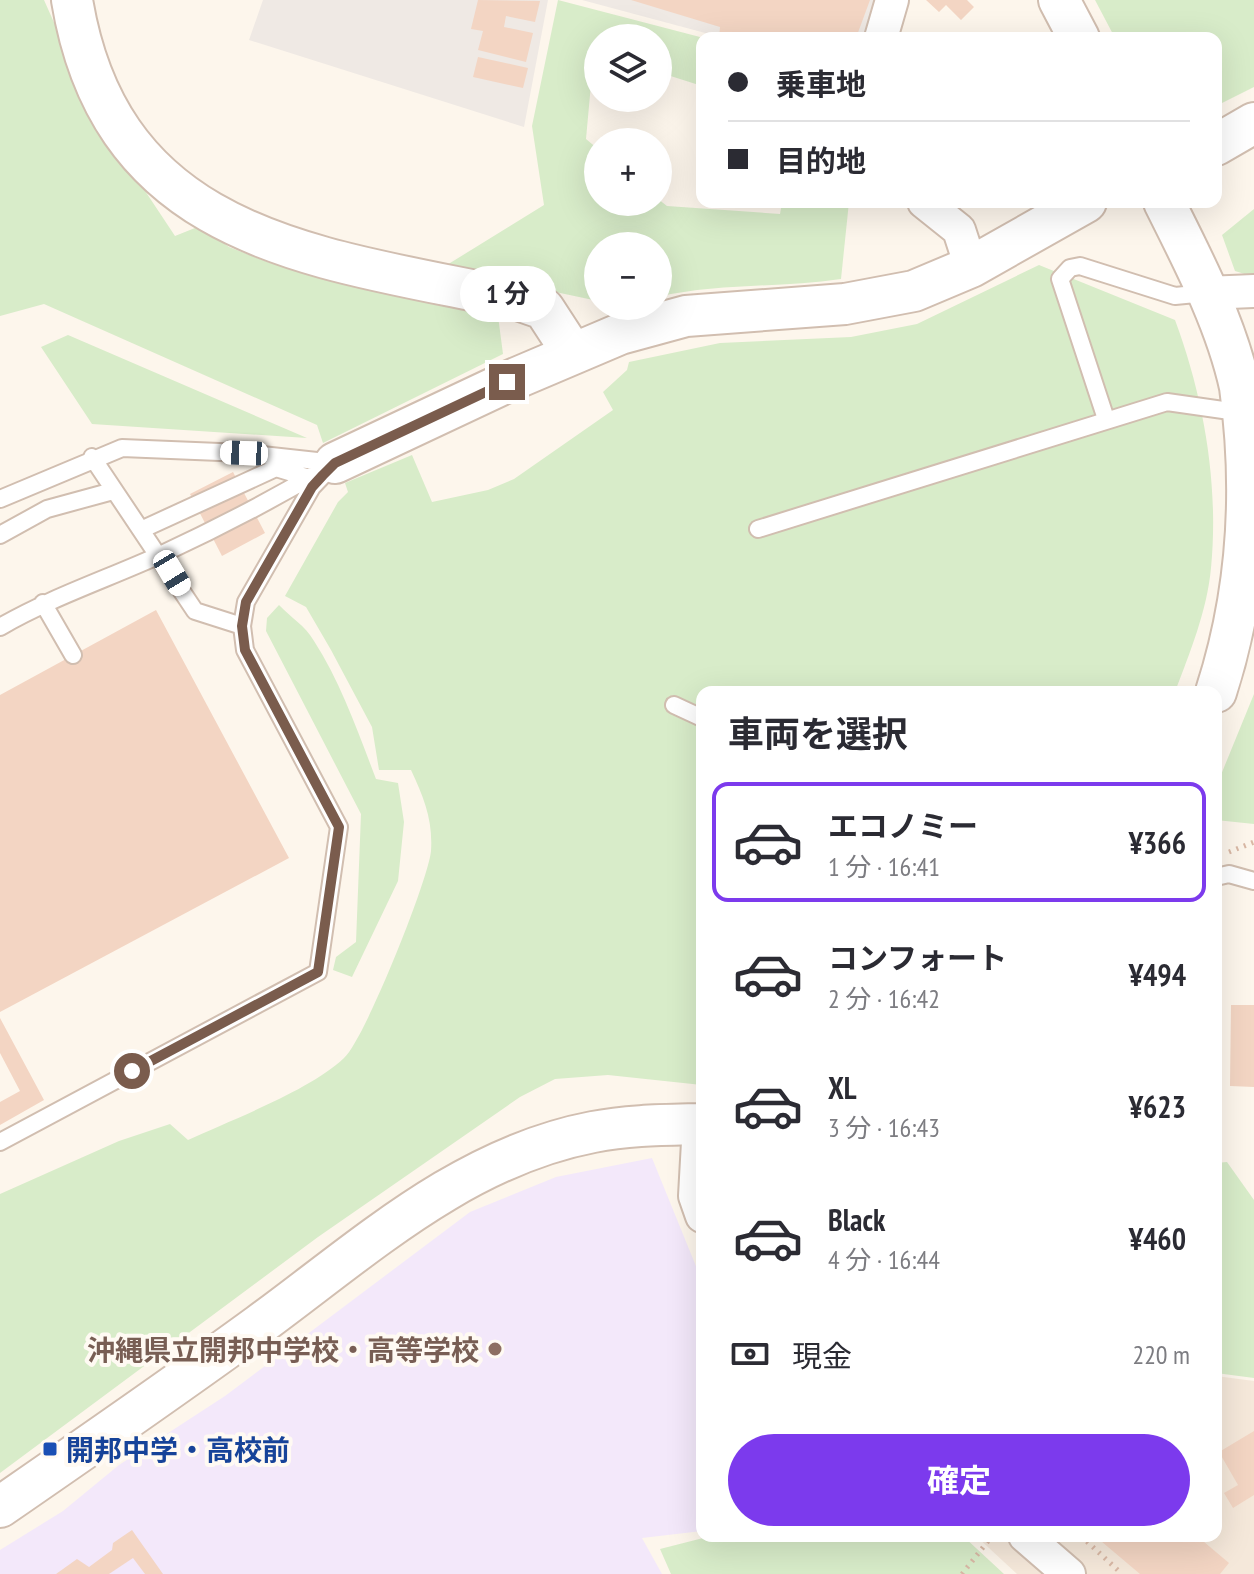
<!DOCTYPE html>
<html lang="ja">
<head>
<meta charset="utf-8">
<style>
	:root { --surface:#fff; --page:#f7f7f7; --text:#2b2b33; --muted:#7c7c81; --line:#e1e1e2; --accent:#7c3aed }
	body { margin:0; font-family:"PT Sans Narrow","Noto Sans JP",sans-serif; background:var(--page); color:var(--text); height:100vh; display:flex; flex-direction:column; font-size:30px; white-space:nowrap }
	* { box-sizing:border-box; margin:0 }
	p { font-size:26px; color:var(--muted) }
	.icon { flex:none; width:44px; height:44px; fill:none; stroke:currentColor; stroke-width:2; stroke-linecap:round; stroke-linejoin:round }
	.map { position:relative; flex:1; overflow:hidden }
	.panel { position:absolute; left:696px; top:686px; width:526px; height:856px; display:flex; flex-direction:column; background:var(--surface); border-radius:16px; box-shadow:0 8px 32px #0002 }
	.panel>* { flex:none }
	.guide { position:absolute; left:696px; top:32px; width:526px; height:176px; border-radius:16px; box-shadow:0 8px 32px #0002; display:grid; align-content:center; height:176px; padding:0 32px; background:var(--surface) }
	.buttons { position:absolute; left:584px; top:24px; display:grid; gap:16px }
	.buttons a { display:grid; place-items:center; width:88px; height:88px; border-radius:50%; background:var(--surface); box-shadow:0 8px 32px #0002; font-size:40px }
	.end { position:absolute; width:36px; height:36px; margin:-18px; border:10px solid #7a5c4d; background:#fff; box-shadow:0 0 0 4px #fff }
	.from { border-radius:50% }
	.bubble { position:absolute; height:56px; border-radius:28px; background:var(--surface); box-shadow:0 8px 32px #0002; font-size:26px; font-weight:700; line-height:56px; text-align:center }
	.car { position:absolute; width:24px; height:48px; margin:-24px -12px; border-radius:10px; box-shadow:0 0 6px 2px #0007; background:linear-gradient(#fff 24%,#345 0 40%,#fff 0 76%,#345 0 86%,#fff 0) }
	.guide b { display:flex; align-items:center; gap:28px; height:76px; font-size:30px }
	.guide b+b { border-top:2px solid var(--line) }
	.guide i { width:20px; height:20px; background:var(--text) }
	ul { padding:0; list-style:none }
	li { display:flex; align-items:center; gap:24px; height:120px; margin:0 16px 12px; padding:0 16px; border:4px solid transparent; border-radius:16px }
	li div { flex:1 }
	li b { display:block; font-size:30px }
	li em { font-style:normal; font-weight:700 }
	li.on { border-color:var(--accent) }
	li>.icon { width:72px; height:72px; stroke-width:1.5 }
	h2 { padding:0 32px; font-size:36px; line-height:96px }
	.pay { display:flex; align-items:center; gap:20px; height:88px; padding:0 32px; font-size:30px }
	.pay p { margin-inline-start:auto }
	.action { display:flex; gap:16px; margin-top:auto; padding:16px 32px }
	.action a { flex:1; height:92px; border-radius:48px; background:var(--accent); color:#fff; font-size:32px; font-weight:700; line-height:92px; text-align:center }
	.map>svg:first-child { display:block }
	.residential { fill:#f5e8da }
	.industrial { fill:#efe9e4 }
	.education { fill:#f3e8fa }
	.green { fill:#d8ecc9 }
	.building { fill:#f3d5c3 }
	.lines { fill:none; stroke-linecap:round; stroke-linejoin:round }
	.service-casing { stroke:#d1beb0; stroke-width:20 }
	.minor-casing { stroke:#d1beb0; stroke-width:36 }
	.tertiary-casing { stroke:#d1beb0; stroke-width:44 }
	.path { stroke:#d9b8a5; stroke-width:5; stroke-dasharray:2 6; stroke-linecap:butt }
	.service { stroke:#fff; stroke-width:16 }
	.minor { stroke:#fff; stroke-width:32 }
	.tertiary { stroke:#fff; stroke-width:40 }
	.route { stroke:#7a5c4d; stroke-width:10 }
	.education-dot { fill:#8d6e63; stroke:#fffaf3; stroke-width:3 }
	.transit-dot { fill:#1a4fb4; stroke:#fffaf3; stroke-width:3 }
	.labels { text-anchor:middle; dominant-baseline:central; stroke-width:8; stroke-linejoin:round; paint-order:stroke }
	.education-label { font-size:28px; font-weight:bold; fill:#785e54; stroke:#fffaf3; text-anchor:end }
	.transit-label { font-size:28px; font-weight:bold; fill:#164399; stroke:#fffaf3; text-anchor:start }
</style>
</head>
<body>
<div class="map">
<svg width="1254" height="1574" viewBox="0 0 1254 1574">
	<rect width="100%" height="100%" fill="#fdf6ec"/>
	<path class="residential" d="M1216 1376 1254 1381V1574H1017L976 1536H1216Z"/>
	<path class="industrial" d="M263 0H548L524 127 249 40Z
		M582 0H877L863 38H708L709 34Z"/>
	<path class="education" d="M652 1158 702 1281V1531L642 1538 662 1574H0V1550L63 1511 119 1465 225 1396 470 1212 556 1177Z"/>
	<path class="green" d="M0 0H44L96 117 175 236 200 226 229 247 270 263 498 316 503 354 323 443 317 425 44 304 0 316Z
		M558 0 700 37 696 56 702 58V86L658 72V38H598V51H594L586 139 598 149V202L658 199 667 206 780 214 782 202H849L841 279C781 288 717 283 658 297V246H598V301L442 268 544 205 532 126Z
		M1095 0H1254V87L1216 106V38H1115Z
		M1254 209V277L1235 271 1222 235Z
		M1039 265 1175 320C1204 398 1219 485 1211 568 1207 611 1190 652 1175 692H702V1085L608 1075 555 1079 520 1097 318 1237 0 1473V1194L119 1141 170 1124 188 1140C233 1119 309 1091 344 1058 365 1039 428 881 431 851 433 820 424 798 411 770H379L372 727 331 650 306 607 285 596 338 502 348 492 345 483 412 455 432 502 488 490 514 479 613 410 603 392 627 370 629 362 720 343 851 337 917 324Z
		M68 335 307 438 92 424 41 347Z
		M279 605C291 618 305 625 314 641 341 683 358 732 376 779L398 783 404 822 398 881 352 977 333 970 336 957 356 942 361 814 266 631 267 618Z
		M1254 694V824L1216 820V787Z
		M1227 1162 1254 1200V1378L1216 1373V1163Z
		M711 1536H963L1004 1574H671L660 1549Z"/>
	<path class="building" d="M478 0 540 1 535 22 506 16 504 27 533 33 526 62 478 50 483 31 471 29Z
		M631 0H870L856 38H719L720 27Z
		M926 0H967L974 7 961 20 946 5 939 12Z
		M478 57 528 68 523 88 473 77Z
		M233 472 265 533 222 556 190 494Z
		M156 610 289 858 0 1012V695Z
		M1231 1005H1254V1087L1230 1086Z
		M0 1018 44 1100 0 1125V1102L20 1091 0 1053Z
		M1254 1431V1495L1233 1508 1224 1493 1238 1485 1219 1452Z
		M132 1530 163 1574H145L133 1558 109 1574H56L77 1559 89 1567 112 1550 113 1543Z
		M1095 1536H1197L1229 1563 1220 1574H1140Z"/>
	<g class="lines">
		<g class="service-casing">
			<path id="service" d="M1106 419 1060 279 1070 268 1080 266 1175 296 1206 293
				M92 457 195 611 242 626
				M0 499 122 448 244 453 335 463
				M143 529 276 468 309 478
				M758 529 1167 402 1244 413
				M0 535 47 509 113 491
				M43 603 73 655
				M0 627C52 597 107 579 162 554 216 529 268 502 319 472
				M674 705 702 718
				M1216 877 1229 874 1254 881
				M0 1142 318 972 339 827 245 650 242 626 246 602 312 487 335 463"/>
		</g>
		<g class="minor-casing">
			<path id="minor" d="M881 38 892 0
				M924 202 959 230 971 267
				M1206 293 1254 291
				M699 1124 695 1196 702 1216
				M1025 1536 1069 1574"/>
		</g>
		<g class="tertiary-casing">
			<path id="tertiary" d="M72 0C112 243 318 257 515 299L544 309 572 352
				M1059 0 1079 38
				M1216 145 1254 123
				M1164 202C1193 260 1226 323 1240 387 1254 490 1248 593 1216 692
				M335 463 507 382 620 334 686 316 845 304 914 291 971 267 1086 202
				M0 1507C87 1447 174 1387 259 1325 363 1249 462 1157 593 1132 629 1125 665 1125 702 1124"/>
		</g>
		<path class="path" d="M1229 852 1254 842
			M1081 1536 1122 1574
			M962 1574 992 1536"/>
		<use href="#service" class="service"/>
		<use href="#minor" class="minor"/>
		<use href="#tertiary" class="tertiary"/>
	</g>
	<g class="lines">
		<path class="route" d="M132 1071 318 972 339 827 245 650 242 626 246 602 312 487 323 475 335 463 507 382"/>
	</g>
	<circle class="education-dot" cx="495" cy="1349" r="8"/>
	<rect class="transit-dot" x="42" y="1441" width="16" height="16" rx="4"/>
	<g class="labels">
		<g class="education-label">
			<text x="479" y="1349">沖縄県立開邦中学校・高等学校</text>
		</g>
		<g class="transit-label">
			<text x="66" y="1449">開邦中学・高校前</text>
		</g>
	</g>
</svg>
<div class="buttons">
<a><svg class="icon" aria-label="layers" viewBox="0 0 24 24"><path d="M12 4l9 5-9 5-9-5zM3 14l9 5 9-5"/></svg></a>
<a>+</a>
<a>−</a>
</div>
<i class="end from" style="left:132px;top:1071px"></i>
<i class="end" style="left:507px;top:382px"></i>
<div class="bubble" style="left:460px;top:266px;width:96px">1 分</div>
<i class="car" style="left:244px;top:453px;rotate:272deg"></i>
<i class="car" style="left:172px;top:573px;rotate:149deg"></i>
<div class="guide">
<b><i class="from"></i>乗車地</b>
<b><i></i>目的地</b>
</div>
<section class="panel">
<h2>車両を選択</h2>
<ul>
<li class="on"><svg class="icon" aria-label="car" viewBox="0 0 24 24"><path d="M5 17H2v-5l4-1 3-4h7l3 4 3 1v5h-3M9 17h6M6 11h13"/><circle cx="7" cy="17" r="2"/><circle cx="17" cy="17" r="2"/></svg><div><b>エコノミー</b><p>1 分 · 16:41</p></div><em>¥366</em></li>
<li><svg class="icon" aria-label="car" viewBox="0 0 24 24"><path d="M5 17H2v-5l4-1 3-4h7l3 4 3 1v5h-3M9 17h6M6 11h13"/><circle cx="7" cy="17" r="2"/><circle cx="17" cy="17" r="2"/></svg><div><b>コンフォート</b><p>2 分 · 16:42</p></div><em>¥494</em></li>
<li><svg class="icon" aria-label="car" viewBox="0 0 24 24"><path d="M5 17H2v-5l4-1 3-4h7l3 4 3 1v5h-3M9 17h6M6 11h13"/><circle cx="7" cy="17" r="2"/><circle cx="17" cy="17" r="2"/></svg><div><b>XL</b><p>3 分 · 16:43</p></div><em>¥623</em></li>
<li><svg class="icon" aria-label="car" viewBox="0 0 24 24"><path d="M5 17H2v-5l4-1 3-4h7l3 4 3 1v5h-3M9 17h6M6 11h13"/><circle cx="7" cy="17" r="2"/><circle cx="17" cy="17" r="2"/></svg><div><b>Black</b><p>4 分 · 16:44</p></div><em>¥460</em></li>
</ul>
<div class="pay"><svg class="icon" aria-label="cash" viewBox="0 0 24 24"><path d="M3 7h18v10H3z"/><circle cx="12" cy="12" r="2"/></svg>現金<p>220 m</p></div>
<div class="action"><a>確定</a></div>
</section>
</div>
</body>
</html>
